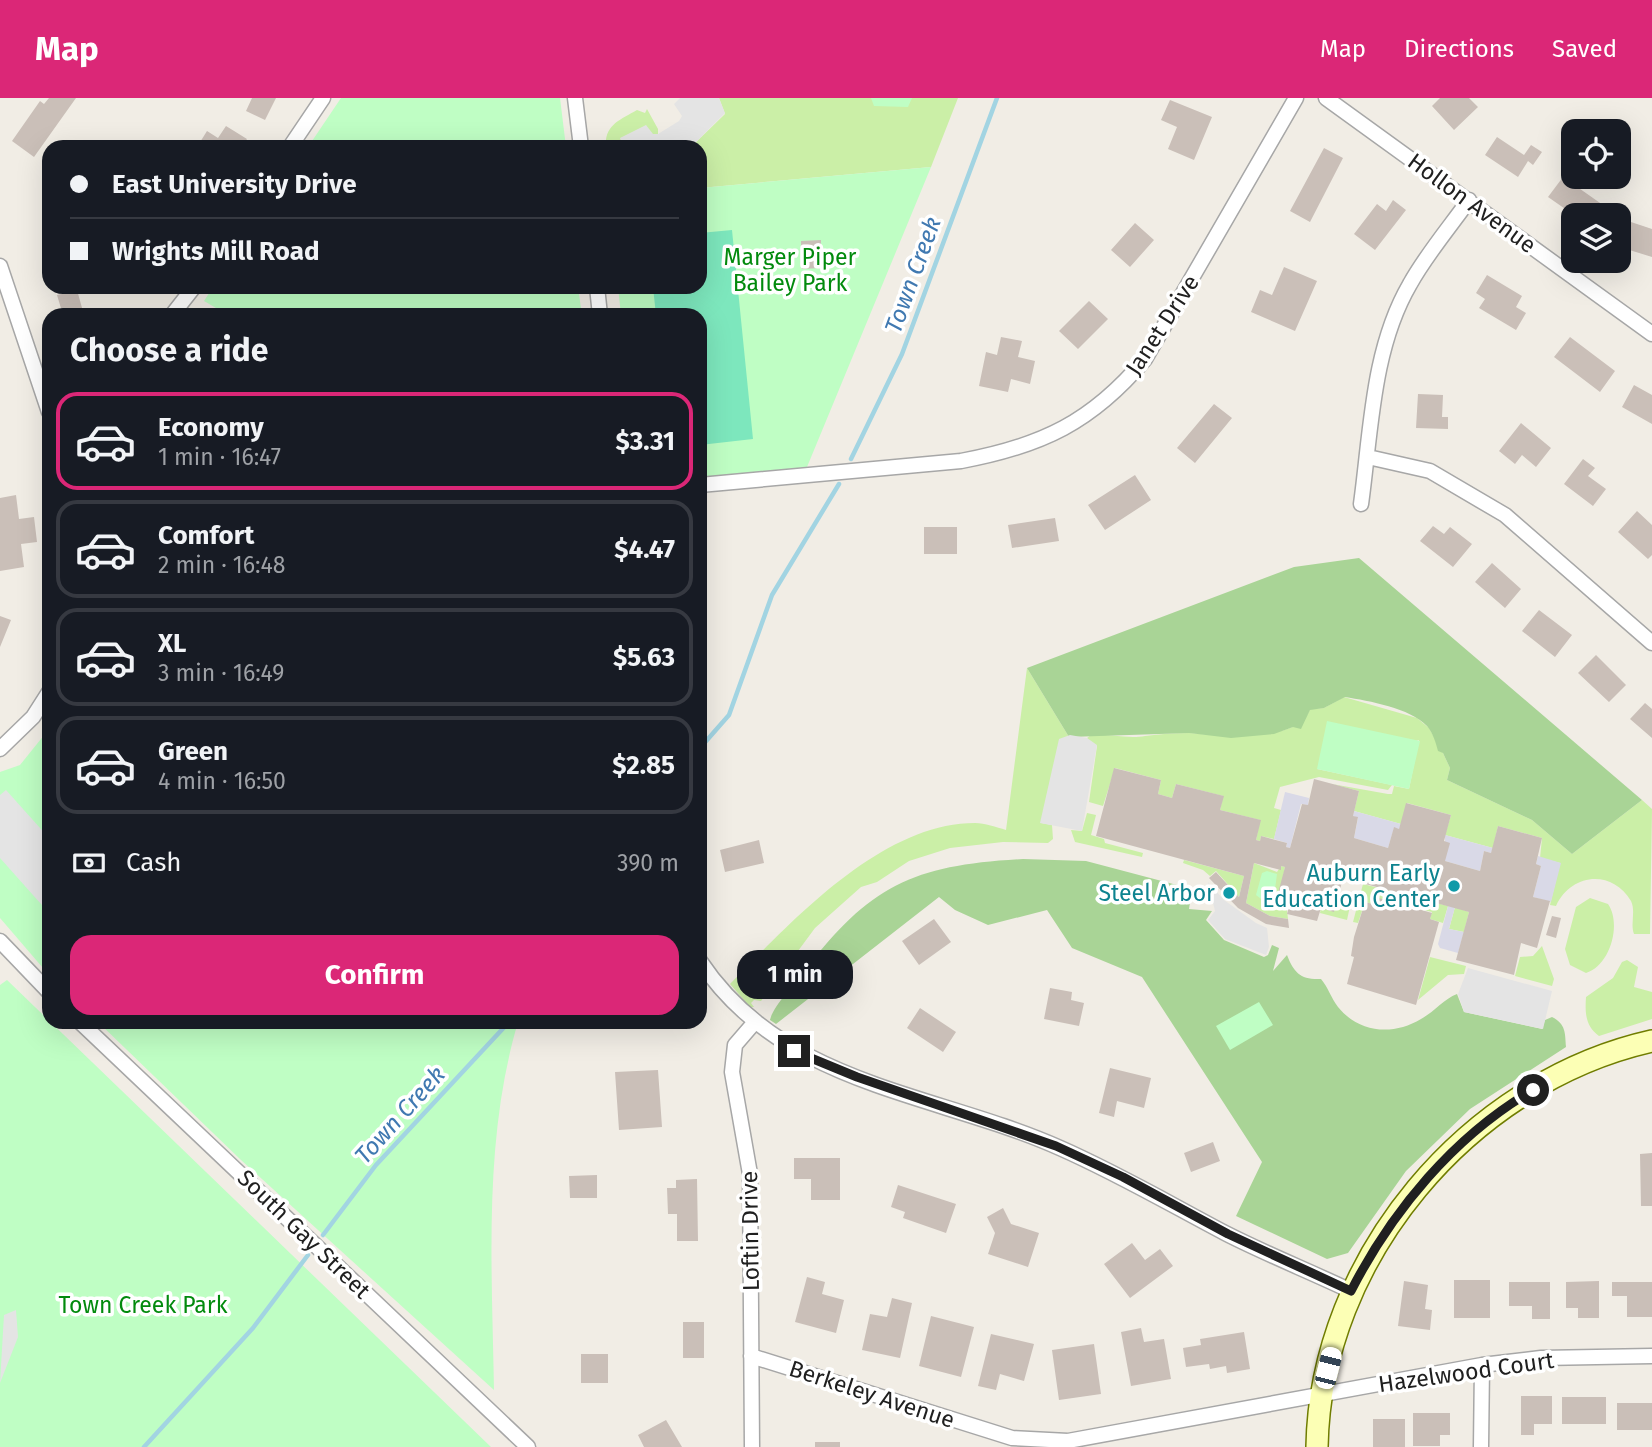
<!DOCTYPE html>
<html lang="en">
<head>
<meta charset="utf-8">
<style>
	:root { --surface:#171b24; --page:#242831; --text:#f1f3f6; --muted:#9ea1a6; --line:#363941; --accent:#db2777 }
	body { margin:0; font-family:"Fira Sans",sans-serif; background:var(--page); color:var(--text); height:100vh; display:flex; flex-direction:column; font-size:26px; white-space:nowrap }
	* { box-sizing:border-box; margin:0 }
	p { font-size:23px; color:var(--muted) }
	.icon { flex:none; width:38px; height:38px; fill:none; stroke:currentColor; stroke-width:2; stroke-linecap:round; stroke-linejoin:round }
	.map { position:relative; flex:1; overflow:hidden }
	.sheet { position:absolute; left:42px; top:210px; width:665px; height:721px; display:flex; flex-direction:column; background:var(--surface); border-radius:21px; box-shadow:0 7px 28px #0002 }
	.sheet>* { flex:none }
	.hud { position:absolute; left:42px; top:42px; width:665px; height:154px; border-radius:21px; box-shadow:0 7px 28px #0002; display:grid; align-content:center; height:154px; padding:0 28px; background:var(--surface) }
	.controls { position:absolute; left:1561px; top:21px; display:grid; gap:14px }
	.controls a { display:grid; place-items:center; width:70px; height:70px; border-radius:14px; background:var(--surface); box-shadow:0 7px 28px #0002; font-size:35px }
	.end { position:absolute; width:32px; height:32px; margin:-16px; border:9px solid #202020; background:#fff; box-shadow:0 0 0 4px #fff }
	.from { border-radius:50% }
	.bubble { position:absolute; height:49px; border-radius:21px; background:var(--surface); box-shadow:0 7px 28px #0002; font-size:23px; font-weight:700; line-height:49px; text-align:center }
	.car { position:absolute; width:21px; height:42px; margin:-21px -10px; border-radius:9px; box-shadow:0 0 5px 2px #0007; background:linear-gradient(#fff 24%,#345 0 40%,#fff 0 76%,#345 0 86%,#fff 0) }
	.hud b { display:flex; align-items:center; gap:24px; height:66px; font-size:26px }
	.hud b+b { border-top:2px solid var(--line) }
	.hud i { width:18px; height:18px; background:var(--text) }
	ul { padding:0; list-style:none }
	li { display:flex; align-items:center; gap:21px; height:98px; margin:0 14px 10px; padding:0 14px; border:4px solid var(--line); border-radius:21px }
	li div { flex:1 }
	li b { display:block; font-size:26px }
	li em { font-style:normal; font-weight:700 }
	li.selected { border-color:var(--accent) }
	li>.icon { width:63px; height:63px; stroke-width:1.5 }
	h2 { padding:0 28px; font-size:32px; line-height:84px }
	.pay { display:flex; align-items:center; gap:18px; height:77px; padding:0 28px; font-size:26px }
	.pay p { margin-inline-start:auto }
	.button { display:flex; gap:14px; margin-top:auto; padding:14px 28px }
	.button a { flex:1; height:80px; border-radius:21px; background:var(--accent); color:#fff; font-size:28px; font-weight:700; line-height:80px; text-align:center }
	header { display:flex; align-items:center; gap:42px; box-sizing:border-box; height:98px; padding:0 35px; background:var(--accent); color:#fff }
	header strong { font-size:33px }
	nav { display:flex; gap:38px; margin-inline-start:auto; font-size:24px }
	.map>svg:first-child { display:block }
	.grass { fill:#cbefa7 }
	.forest { fill:#a9d496 }
	.park { fill:#bffec4 }
	.pitch { fill:#7de7bd }
	.parking { fill:#e4e4e4 }
	.plaza { fill:#d9d9e7 }
	.lines { fill:none; stroke-linecap:round; stroke-linejoin:round }
	.stream { stroke:#a2d4e2; stroke-width:4.5 }
	.building { fill:#cabfb8 }
	.street-casing { stroke:#a7a7a7; stroke-width:17 }
	.secondary-casing { stroke:#707d00; stroke-width:24 }
	.street { stroke:#fff; stroke-width:14 }
	.secondary { stroke:#fcffb5; stroke-width:21 }
	.route { stroke:#202020; stroke-width:9 }
	.culture-dot { fill:#0f9aa8; stroke:#fff; stroke-width:2.5 }
	.labels { text-anchor:middle; dominant-baseline:central; stroke-width:7; stroke-linejoin:round; paint-order:stroke }
	.street-label { font-size:23px; fill:#202020; stroke:#fff }
	.park-label { font-size:23px; fill:#028a0d; stroke:#fff }
	.culture-label { font-size:23px; fill:#0d838f; stroke:#fff; text-anchor:end }
	.water-label { font-size:24px; font-style:italic; fill:#4079b1; stroke:#fff }
</style>
</head>
<body>
<header>
<strong>Map</strong>
<nav><a>Map</a><a>Directions</a><a>Saved</a></nav>
</header>
<div class="map">
<svg width="1652" height="1349" viewBox="0 0 1652 1349">
	<rect width="100%" height="100%" fill="#f1ede5"/>
	<path class="grass" d="M719 0H958L931 69 700 90V49H691L725 16Z
		M647 11 658 31V36L621 40 623 49H606C604 27 620 22 637 12L645 15Z
		M1027 570 1069 639 1041 725 1052 727 1053 741 1048 745 1003 744 950 750 909 763 877 784 861 789 815 830 761 903 754 902 751 905 754 909H750L730 886C791 824 881 725 975 725 985 725 996 729 1006 732Z
		M1344 599 1417 620 1429 630 1443 655 1450 670 1447 682 1532 722 1572 756 1642 702 1652 711 1650 836H1634C1630 826 1636 814 1631 803 1612 771 1571 775 1556 808L1550 807 1560 765 1540 760 1542 740 1498 728 1493 750 1445 737 1451 717 1407 705 1401 726 1354 713 1359 693 1332 686 1388 696H1392L1394 688 1409 691 1419 642 1317 671 1392 687 1388 692 1319 679 1280 689 1274 710 1281 712 1274 741 1261 738 1260 743 1256 742 1260 722 1220 712 1223 698 1176 686 1172 700 1158 696 1161 682 1115 670 1103 708 1089 704 1097 648 1089 644 1087 640 1091 637C1108 636 1129 641 1145 638 1160 636 1174 635 1189 635 1217 637 1299 646 1310 611L1324 610Z
		M1087 715 1096 717 1091 737 1104 741 1105 745 1143 755 1142 759 1075 744 1071 732 1082 733Z
		M1184 762 1244 778 1239 799 1216 773 1210 778 1203 772 1183 765Z
		M1254 765 1277 774 1281 768 1285 769 1277 810 1287 812 1288 821 1270 818 1246 805Z
		M1363 786 1399 795 1396 805 1375 800 1373 806 1365 804 1358 825 1353 824Z
		M1339 794 1352 799 1347 822 1320 815 1321 810 1334 813Z
		M1414 799 1448 808 1443 825 1430 821 1432 814 1411 809Z
		M1590 800 1608 806C1622 826 1610 868 1586 875L1570 867 1565 851 1576 809Z
		M1455 809 1469 814 1464 834 1449 831Z
		M1542 848 1554 881 1552 888 1515 878 1520 859 1533 858Z
		M1430 859 1466 868 1464 876 1448 877 1418 902Z
		M1627 862 1638 869 1634 889 1652 894V921L1599 938C1585 928 1585 914 1586 899L1613 880 1622 864Z"/>
	<path class="forest" d="M1359 460 1642 702 1572 756 1532 722 1447 682 1450 670 1443 655 1438 653C1436 645 1433 635 1427 628 1410 610 1369 603 1345 599L1324 610 1310 612 1301 631 1293 629 1274 636 1231 640 1189 635 1069 639 1027 570 1294 469Z
		M1023 761 1086 763 1192 791 1189 811 1212 813 1206 822 1224 842 1264 859 1268 857 1272 847 1279 850 1273 873 1287 857C1294 875 1301 882 1321 881 1328 889 1331 900 1338 909 1359 935 1393 938 1421 921 1434 914 1444 901 1457 896L1464 914 1542 931 1545 922 1552 919C1566 926 1565 935 1566 949L1470 1011 1406 1073 1348 1155 1327 1161 1236 1118 1262 1064 1142 879 1072 850 1047 812 988 827 955 812 939 799 776 926 770 922C774 906 794 888 804 874 870 786 915 767 1023 761Z"/>
	<path class="park" d="M341 0H560L566 49H308Z
		M871 0H912L908 9 874 8Z
		M931 69 807 369 700 381V217H621L618 189H700V90Z
		M213 189H578L582 217H228L204 203Z
		M1327 623 1420 643 1409 691 1317 671Z
		M49 631V877L0 820V674L20 667Z
		M1267 773 1277 776 1274 799 1265 804 1256 797 1262 775Z
		M7 882 491 1349H0V887Z
		M1259 904 1273 927 1230 952 1216 928Z
		M98 924H518C483 1042 492 1170 494 1292L241 1062Z"/>
	<path class="pitch" d="M732 132 753 341 700 347V217H656L653 189H700V135Z"/>
	<path class="parking" d="M680 0H719L725 15 691 49H623L620 40 646 27 653 36H658L679 23 682 18 674 6Z
		M1070 637 1087 640 1097 647 1082 733 1040 725 1059 641Z
		M6 692 49 740V815L0 760V697Z
		M1208 784 1224 802 1256 825 1267 830 1269 849 1266 857 1225 841 1208 822 1215 813Z
		M1468 870 1552 893 1543 931 1464 914 1458 896Z
		M16 1212 18 1239 0 1285 4 1217Z"/>
	<path class="plaza" d="M1285 694 1309 700 1308 707 1301 706 1290 750 1286 749 1287 745 1274 741Z
		M1354 713 1401 726 1399 731 1394 730 1388 750 1354 740 1358 720 1353 718Z
		M1445 737 1493 750 1491 755 1484 753 1480 773 1445 763Z
		M1538 758 1561 765 1551 804 1533 799 1541 768 1536 766Z
		M1448 808 1455 809 1449 831 1464 834 1458 855 1440 850 1438 846Z"/>
	<g class="lines">
		<path class="stream" d="M851 361 902 256 997 0
			M700 650 729 617 772 497 839 386
			M323 1137 376 1067 509 924
			M144 1349 253 1230 308 1157"/>
	</g>
	<path class="building" d="M49 0H76L34 59 12 43 40 3 44 6Z
		M252 0H276L265 22 246 13Z
		M1440 0H1469L1478 9 1454 32 1432 8Z
		M1170 2 1212 19 1194 62 1168 51 1177 29 1161 22Z
		M226 28 247 41 242 49H197L207 33 218 40Z
		M1497 39 1524 57 1531 47 1542 54 1533 67 1528 63 1518 79 1485 57Z
		M1324 50 1343 60 1310 124 1290 113Z
		M1563 79 1603 107 1596 117H1574L1548 99Z
		M1393 102 1406 112 1375 152 1354 136 1377 106 1386 113Z
		M1631 124 1652 131V159L1623 150Z
		M1135 125 1154 142 1130 169 1111 152Z
		M821 142V170L802 171 801 143Z
		M1284 169 1317 183 1295 233 1251 214 1260 192 1272 197Z
		M1487 177 1522 198 1516 209 1526 215 1516 232 1479 210 1485 201 1476 195Z
		M77 192 84 217H63L57 197Z
		M1089 203 1108 221 1078 251 1059 233Z
		M1001 239 1022 243 1018 259 1035 263 1030 286 1011 281 1008 294 979 288 986 254 997 257Z
		M1570 239 1615 273 1600 294 1554 259Z
		M1634 287 1652 297V326L1622 309Z
		M1418 296 1443 297 1442 319H1448V331L1416 330Z
		M1214 306 1232 320 1195 365 1177 350Z
		M1521 325 1551 350 1536 369 1522 357 1515 366 1499 353Z
		M1583 361 1595 370 1588 378 1606 391 1593 408 1564 386Z
		M1135 377 1151 402 1105 432 1088 407Z
		M16 397 19 421 34 419 37 444 21 446 24 469 0 473V400Z
		M1637 413 1652 427V457L1648 461 1618 434Z
		M1055 420 1059 443 1012 450 1008 427Z
		M1433 428 1444 436 1450 429 1472 446 1453 469 1420 443Z
		M924 429H957V456H924Z
		M1492 465 1521 491 1505 510 1475 484Z
		M1539 512 1572 537 1555 559 1522 533Z
		M0 518 11 522 0 549Z
		M1596 557 1626 587 1609 604 1578 575Z
		M1645 605 1652 611V640L1630 621Z
		M1114 670 1161 682 1158 696 1172 700 1176 686 1224 698 1220 712 1261 722 1256 742 1260 743 1261 738 1287 745 1286 749 1290 750 1302 706 1308 707 1314 681 1359 693 1353 718 1358 719 1354 740 1388 750 1394 729 1399 731 1406 705 1451 717 1444 743 1450 745 1445 763 1480 773 1484 753 1491 755 1498 728 1542 740 1536 766 1541 768 1533 799 1550 803 1537 850 1521 845 1514 877 1456 862 1469 814 1414 799 1411 809 1432 815 1430 821 1439 824 1416 907 1347 886 1354 859 1351 858 1354 839 1365 804 1373 806 1375 799 1396 805 1399 795 1343 780 1334 814 1321 810 1317 823 1287 816 1291 802 1277 799 1285 769 1281 768V772L1254 765 1246 805 1270 818 1288 821 1289 830 1266 826 1238 810 1209 780 1216 774 1239 799 1244 778 1096 738Z
		M759 742 764 765 725 774 720 752Z
		M1552 818 1561 820 1556 840 1546 837Z
		M934 821 951 844 919 867 902 843Z
		M1050 890 1072 894 1071 902 1084 905 1079 928 1044 921Z
		M920 910 956 934 943 954 907 930Z
		M1110 970 1151 980 1144 1010 1117 1003 1114 1019 1099 1015Z
		M658 972 662 1029 619 1032 615 974Z
		M1213 1044 1220 1063 1191 1074 1184 1055Z
		M1652 1055V1108H1641L1640 1056Z
		M794 1060H840V1102H811V1081H794Z
		M597 1077V1100H570L569 1078Z
		M697 1081 698 1143H677V1116H668L667 1090H676V1082Z
		M898 1087 956 1106 946 1135 903 1120 905 1114 891 1109Z
		M1003 1110 1011 1126 1039 1135 1028 1169 988 1156 995 1135 987 1119Z
		M1132 1145 1145 1162 1160 1151 1173 1168 1130 1200 1104 1166Z
		M807 1179 825 1184 822 1196 844 1202 836 1235 795 1224Z
		M1454 1182H1490V1220H1454Z
		M1404 1183 1428 1187 1425 1211 1432 1212 1430 1232 1398 1228Z
		M1599 1183V1220H1578V1210H1566V1184Z
		M1509 1184H1550V1221H1532V1208H1509Z
		M1612 1184H1652V1219H1627V1198H1612Z
		M892 1200 912 1205 900 1260 862 1252 870 1216 887 1219Z
		M931 1218 974 1229 961 1279 919 1268Z
		M683 1224H704V1260H683Z
		M1141 1230 1144 1244 1164 1241 1171 1281 1131 1288 1121 1234Z
		M1244 1234 1250 1271 1227 1275 1226 1268 1210 1271 1209 1266 1186 1269 1183 1250 1201 1247 1200 1241Z
		M991 1236 1034 1246 1024 1283 1000 1276 996 1292 978 1288Z
		M1094 1246 1101 1296 1059 1302 1052 1252Z
		M581 1256H608V1285H581Z
		M1521 1298H1552V1326H1534V1337H1521Z
		M1562 1299H1606V1326H1562Z
		M1617 1305H1652V1332H1617Z
		M1413 1315H1450V1337H1440V1348H1413Z
		M1373 1321H1405V1349H1373Z
		M666 1322 682 1349H644L638 1337Z
		M815 1344H840V1349H815Z"/>
	<g class="lines">
		<g class="street-casing">
			<path id="street" d="M575 0 581 49
				M1326 0 1652 236
				M290 49 323 0
				M0 168 49 314
				M597 189 600 217
				M172 217 194 189
				M1368 359 1430 373 1505 417 1652 545
				M700 387 961 363C1042 348 1092 324 1145 261L1296 0
				M1361 406C1371 334 1372 251 1410 186 1426 157 1449 130 1469 102
				M0 651 33 619 49 594
				M0 843 49 894
				M700 863C783 988 934 994 1060 1050 1117 1075 1170 1106 1225 1135 1266 1156 1309 1173 1351 1193
				M80 924 528 1349
				M751 1258 1012 1340 1068 1343 1482 1267 1541 1260 1652 1258
				M752 1349 750 1076 732 974 735 947 754 925
				M1481 1349 1482 1267"/>
		</g>
		<g class="secondary-casing">
			<path id="secondary" d="M1317 1349C1320 1160 1469 984 1652 943"/>
		</g>
		<use href="#street" class="street"/>
		<use href="#secondary" class="secondary"/>
	</g>
	<g class="lines">
		<path class="route" d="M794 953 857 979 1056 1048 1123 1079 1228 1136 1351 1193C1392 1113 1454 1038 1533 992"/>
	</g>
	<g class="culture-dot">
		<circle cx="1454" cy="788" r="7"/>
		<circle cx="1229" cy="795" r="7"/>
	</g>
	<g class="labels">
		<g class="street-label">
			<text transform="translate(1472 105) rotate(36)">Hollon Avenue</text>
			<text transform="translate(1162 227) rotate(-57)">Janet Drive</text>
			<text transform="translate(750 1133) rotate(-91)">Loftin Drive</text>
			<text transform="translate(304 1136) rotate(44)">South Gay Street</text>
			<text transform="translate(1466 1274) rotate(-8)">Hazelwood Court</text>
			<text transform="translate(872 1296) rotate(18)">Berkeley Avenue</text>
		</g>
		<g class="park-label">
			<text x="790" y="159">Marger Piper<tspan x="790" dy="26">Bailey Park</tspan></text>
			<text x="143" y="1207">Town Creek Park</text>
		</g>
		<g class="culture-label">
			<text x="1440" y="775">Auburn Early<tspan x="1440" dy="26">Education Center</tspan></text>
			<text x="1215" y="795">Steel Arbor</text>
		</g>
		<g class="water-label">
			<text transform="translate(913 177) rotate(-70)">Town Creek</text>
			<text transform="translate(400 1017) rotate(-48)">Town Creek</text>
		</g>
	</g>
</svg>
<div class="controls">
<a><svg class="icon" aria-label="locate" viewBox="0 0 24 24"><circle cx="12" cy="12" r="6"/><path d="M12 2v4M12 18v4M2 12h4M18 12h4"/></svg></a>
<a><svg class="icon" aria-label="layers" viewBox="0 0 24 24"><path d="M12 4l9 5-9 5-9-5zM3 14l9 5 9-5"/></svg></a>
</div>
<i class="end from" style="left:1533px;top:992px"></i>
<i class="end" style="left:794px;top:953px"></i>
<div class="bubble" style="left:737px;top:852px;width:116px">1 min</div>
<i class="car" style="left:1328px;top:1270px;rotate:14deg"></i>
<div class="hud">
<b><i class="from"></i>East University Drive</b>
<b><i></i>Wrights Mill Road</b>
</div>
<section class="sheet">
<h2>Choose a ride</h2>
<ul>
<li class="selected"><svg class="icon" aria-label="car" viewBox="0 0 24 24"><path d="M5 17H2v-5l4-1 3-4h7l3 4 3 1v5h-3M9 17h6M6 11h13"/><circle cx="7" cy="17" r="2"/><circle cx="17" cy="17" r="2"/></svg><div><b>Economy</b><p>1 min · 16:47</p></div><em>$3.31</em></li>
<li><svg class="icon" aria-label="car" viewBox="0 0 24 24"><path d="M5 17H2v-5l4-1 3-4h7l3 4 3 1v5h-3M9 17h6M6 11h13"/><circle cx="7" cy="17" r="2"/><circle cx="17" cy="17" r="2"/></svg><div><b>Comfort</b><p>2 min · 16:48</p></div><em>$4.47</em></li>
<li><svg class="icon" aria-label="car" viewBox="0 0 24 24"><path d="M5 17H2v-5l4-1 3-4h7l3 4 3 1v5h-3M9 17h6M6 11h13"/><circle cx="7" cy="17" r="2"/><circle cx="17" cy="17" r="2"/></svg><div><b>XL</b><p>3 min · 16:49</p></div><em>$5.63</em></li>
<li><svg class="icon" aria-label="car" viewBox="0 0 24 24"><path d="M5 17H2v-5l4-1 3-4h7l3 4 3 1v5h-3M9 17h6M6 11h13"/><circle cx="7" cy="17" r="2"/><circle cx="17" cy="17" r="2"/></svg><div><b>Green</b><p>4 min · 16:50</p></div><em>$2.85</em></li>
</ul>
<div class="pay"><svg class="icon" aria-label="cash" viewBox="0 0 24 24"><path d="M3 7h18v10H3z"/><circle cx="12" cy="12" r="2"/></svg>Cash<p>390 m</p></div>
<div class="button"><a>Confirm</a></div>
</section>
</div>
</body>
</html>
